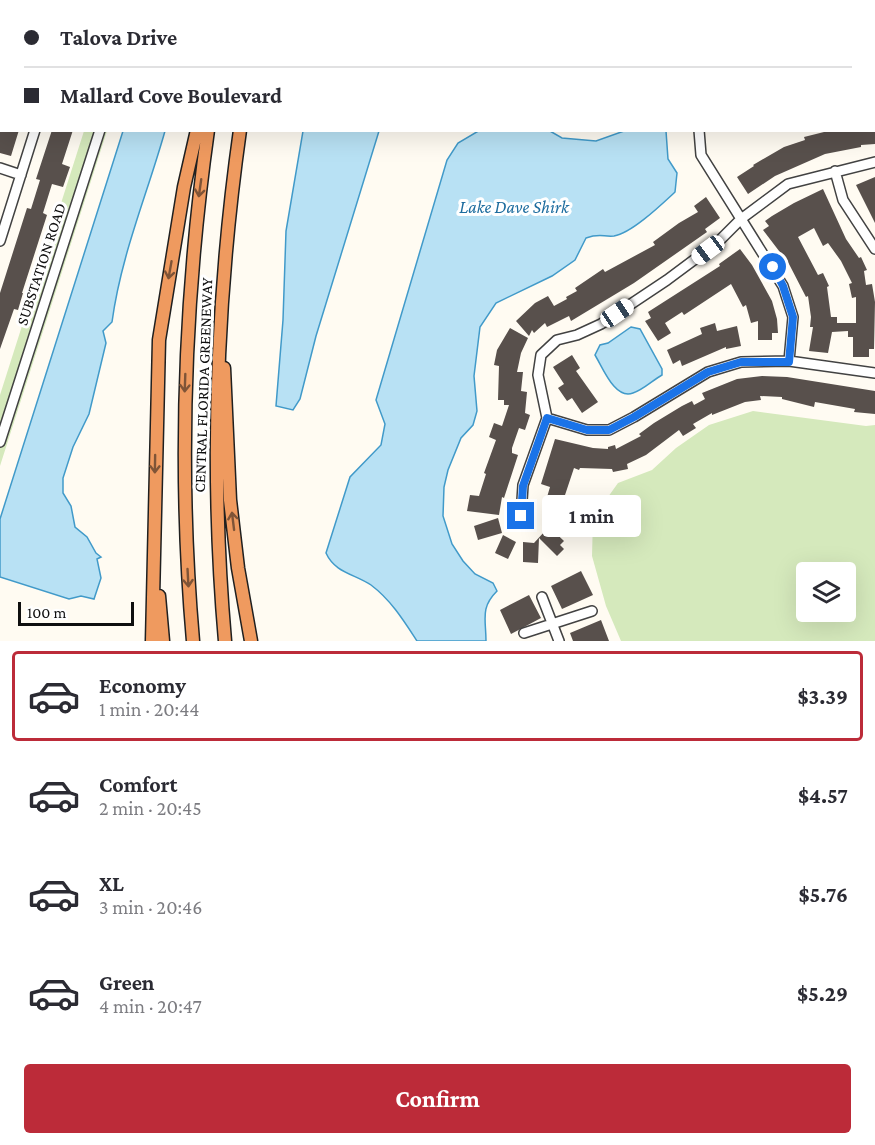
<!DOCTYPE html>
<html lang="en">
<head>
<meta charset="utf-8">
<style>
	:root { --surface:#fff; --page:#f2f2f3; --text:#2b2b33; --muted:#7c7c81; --line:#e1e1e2; --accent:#bc2b39 }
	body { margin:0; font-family:"Crimson Pro",serif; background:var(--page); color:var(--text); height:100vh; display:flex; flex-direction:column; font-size:22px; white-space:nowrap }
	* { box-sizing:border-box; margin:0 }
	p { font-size:20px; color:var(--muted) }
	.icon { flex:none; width:33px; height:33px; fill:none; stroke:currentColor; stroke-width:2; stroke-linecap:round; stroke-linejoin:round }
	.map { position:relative; height:641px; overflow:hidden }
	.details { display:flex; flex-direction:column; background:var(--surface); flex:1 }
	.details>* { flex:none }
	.hud { position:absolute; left:0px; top:0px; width:876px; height:132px; box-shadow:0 6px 24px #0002; display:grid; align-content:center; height:132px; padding:0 24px; background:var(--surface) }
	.tools { position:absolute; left:796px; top:562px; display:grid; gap:12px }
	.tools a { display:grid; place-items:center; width:60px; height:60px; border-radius:6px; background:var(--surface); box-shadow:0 6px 24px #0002; font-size:30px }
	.scale { position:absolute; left:18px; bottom:15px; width:116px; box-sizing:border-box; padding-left:6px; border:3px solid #0f0f0f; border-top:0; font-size:16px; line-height:21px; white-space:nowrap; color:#0f0f0f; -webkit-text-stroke:4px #fff; paint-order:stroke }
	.end { position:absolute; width:27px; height:27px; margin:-14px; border:8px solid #1a73e8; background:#fff; box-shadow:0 0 0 3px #fff }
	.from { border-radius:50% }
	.bubble { position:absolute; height:42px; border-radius:6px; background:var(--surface); box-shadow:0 6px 24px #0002; font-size:20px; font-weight:700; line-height:42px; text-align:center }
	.car { position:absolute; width:18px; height:36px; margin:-18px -9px; border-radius:8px; box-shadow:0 0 4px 2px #0007; background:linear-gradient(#fff 24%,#345 0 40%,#fff 0 76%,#345 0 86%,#fff 0) }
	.hud b { display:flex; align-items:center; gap:21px; height:57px; font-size:22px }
	.hud b+b { border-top:2px solid var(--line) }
	.hud i { width:15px; height:15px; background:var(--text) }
	ul { padding:10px 0 0; list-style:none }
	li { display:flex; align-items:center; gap:18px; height:90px; margin:0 12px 9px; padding:0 12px; border:3px solid transparent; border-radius:6px }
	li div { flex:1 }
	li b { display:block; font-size:22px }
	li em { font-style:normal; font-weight:700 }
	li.on { border-color:var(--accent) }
	li>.icon { width:54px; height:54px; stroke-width:1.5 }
	.cta { display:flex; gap:12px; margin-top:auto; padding:12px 24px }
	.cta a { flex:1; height:69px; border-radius:6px; background:var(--accent); color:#fff; font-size:24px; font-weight:700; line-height:69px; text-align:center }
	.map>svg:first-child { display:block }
	.green { fill:#d5e9bc; fill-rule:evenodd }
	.water { fill:#b8e1f4; stroke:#419ac9; stroke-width:1.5 }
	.building { fill:#58504c; fill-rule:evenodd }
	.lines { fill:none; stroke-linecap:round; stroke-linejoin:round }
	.minor-casing { stroke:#424242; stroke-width:12 }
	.highway-casing { stroke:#202020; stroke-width:15 }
	.minor { stroke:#fff; stroke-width:9 }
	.highway { stroke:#ef9a5f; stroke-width:12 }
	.oneway { stroke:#7f5437 }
	.route { stroke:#1a73e8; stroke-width:8 }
	.labels { text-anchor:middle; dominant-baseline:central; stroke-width:6; stroke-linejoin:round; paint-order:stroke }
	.street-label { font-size:16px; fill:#0f0f0f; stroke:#fff }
	.water-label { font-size:18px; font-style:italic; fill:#1c6c9e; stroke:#fff }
</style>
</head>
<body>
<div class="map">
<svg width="875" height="641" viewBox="0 0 875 641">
	<rect width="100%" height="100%" fill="#fffbf2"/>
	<path class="green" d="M84 131H107L0 466V395Z
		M753 411 866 426 875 425V641H621L606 606 592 556 593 518 618 483 652 470 676 448 709 425ZM807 573H846V612H807Z"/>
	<path class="water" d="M480 130 550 131 562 138 596 141 624 131H666L668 159 677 173 675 192C662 204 632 233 614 236 603 237 600 233 586 238L575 260 552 276 496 303 480 327 474 376 477 411 473 425 461 438 448 470 444 487 443 516 452 544 463 561 475 574 493 583 497 591C480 608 486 619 486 641H417C404 621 391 600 371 585 355 574 335 573 326 553L350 477 381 445 385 424 376 400 447 160 458 143Z
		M123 131H165C147 195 121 255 112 322L103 331 106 343 89 414 73 447 63 478V493L71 506 75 527 87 537 96 553 101 557 97 559 101 578 94 599 81 596 69 599 0 577V519Z
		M303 131H379L316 336 300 399 293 410 276 406 283 320 286 231Z
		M631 327 640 329 662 369V375C653 380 643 390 633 393 615 400 603 368 595 355L600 345 608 343Z"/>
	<path class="building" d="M0 130H19L11 156 0 153Z
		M52 130H73L62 164 70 167 63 187 52 184 43 213 47 215 22 293H23L18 310 14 309 0 349V293L27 208 31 209 40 180 36 179Z
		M832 130H875V144L861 145V147L825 154 775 176 748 194 737 177 754 166 753 165 784 147 805 140 804 137Z
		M875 177V223L856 185Z
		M823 189 846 239 859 258 861 257 867 270 864 271 866 285 872 284 875 302 874 349H869V357H853V337H848V331L832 332 828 353 809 351 813 327H810L811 317 808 296 806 297 789 264 763 230 769 226 765 221 772 216 794 203ZM814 228 823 246 828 243 841 261 852 283 849 284 852 298 856 297V323H837V317H831L827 287 829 286 823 273 818 275 798 237Z
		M706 197 720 218 705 229 707 232 634 283 571 321 569 316 547 327 545 323 534 333 532 330 529 336 516 321 535 303 548 296 554 306 567 299 566 297 577 291 575 288 603 269 605 272 655 245 653 242 679 223 698 212 694 206Z
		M740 249 752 265 772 301 777 319 778 333H772V340H758V321L751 323 746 305 743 307 731 284 684 315 682 312 665 323 671 333 658 341 645 321 651 318 648 312 720 266 719 264Z
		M715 323 717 331 737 326 741 346 726 349V347L682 366 680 360 673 364 667 350 702 334 700 328Z
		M510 328 528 338 521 353 517 372H523L521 391 527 392 525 413 530 415 525 430 519 428 512 448V453L518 455 504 498 502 497 499 515 467 511 470 495 479 496 486 474 484 473 496 440 489 437 494 423 502 426 509 405H504V400H498L499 366 494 365 497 350Z
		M572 355 580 368 576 371 598 402 582 413 572 398 567 401 558 388 564 384 553 367Z
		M762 376 787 377 875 391V414L854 412 855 409 815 402 814 407 782 399V397L760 396 761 400 745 402 712 415V413L693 424 696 428 683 436 679 430 646 455 627 464 628 469 613 472 612 469 580 468 579 470 574 468 565 495 574 498 566 531 547 525 553 507 545 504 550 487 541 484 555 439 593 448 608 449V447L615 445 616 449 641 436 639 434 654 423 682 406 692 401 694 405 705 399 702 393 737 379Z
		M498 518 502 533 478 540 474 526Z
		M547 525 564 541 560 545 564 549 557 556 539 538 538 563 523 562V542L534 543 545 531Z
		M503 535 516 542 508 559 495 553Z
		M581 571 593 595 562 609 551 586Z
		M529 595 541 618 511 634 500 610Z
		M601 620 609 641H573L570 633Z"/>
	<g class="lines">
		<g class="minor-casing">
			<path id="minor" d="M77 2V0
				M141 2V0
				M642 2 643 0
				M699 130 701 155 783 286 793 317 789 361
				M0 168 21 175
				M835 171 843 200 875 249
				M0 241 35 130
				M547 418 587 430H609L634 417 708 372 741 362 789 361 875 373
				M0 442 100 130
				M521 516 523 485 547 418 538 375 541 355 557 340 577 335 601 324 667 280 718 242 741 219 788 184 875 162
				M542 597 559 641
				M524 633 592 611"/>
		</g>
		<g class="highway-casing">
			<path id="highway" d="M230 2V0
				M265 2V0
				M224 368 230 500 238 568 251 641
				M159 596 163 641
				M152 641 159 340 184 187 197 130
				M193 641C178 470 184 300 208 130
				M225 641C210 470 216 300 240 130"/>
		</g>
		<use href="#minor" class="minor"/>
		<use href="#highway" class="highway"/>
	</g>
	<defs><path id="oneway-shaft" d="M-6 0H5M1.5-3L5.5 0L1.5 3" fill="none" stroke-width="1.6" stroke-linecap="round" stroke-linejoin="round" transform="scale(1.5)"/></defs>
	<g class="oneway">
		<use href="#oneway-shaft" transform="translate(200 188) rotate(98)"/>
		<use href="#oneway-shaft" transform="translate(170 270) rotate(100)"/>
		<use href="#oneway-shaft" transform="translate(185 383) rotate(92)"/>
		<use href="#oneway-shaft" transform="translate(155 464) rotate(91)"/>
		<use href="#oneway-shaft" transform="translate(233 521) rotate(-97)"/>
		<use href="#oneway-shaft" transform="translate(188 578) rotate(87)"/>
	</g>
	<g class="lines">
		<path class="route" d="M521 516 523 486 547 418 587 430H609L634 417 708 372 741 362H789L793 317 783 286 773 267"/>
	</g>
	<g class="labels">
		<g class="street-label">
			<text transform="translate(41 264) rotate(-72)">SUBSTATION ROAD</text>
			<text transform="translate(203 385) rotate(-88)">CENTRAL FLORIDA GREENEWAY</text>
		</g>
		<g class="water-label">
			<text x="514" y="207">Lake Dave Shirk</text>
		</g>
	</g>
</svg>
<div class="tools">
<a><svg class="icon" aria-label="layers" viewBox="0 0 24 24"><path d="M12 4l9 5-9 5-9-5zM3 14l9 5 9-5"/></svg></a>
</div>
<div class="scale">100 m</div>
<i class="end from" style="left:773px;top:267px"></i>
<i class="end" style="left:521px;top:516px"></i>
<div class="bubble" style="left:542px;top:495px;width:99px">1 min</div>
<i class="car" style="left:708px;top:250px;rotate:233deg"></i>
<i class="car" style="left:617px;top:313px;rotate:56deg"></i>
<div class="hud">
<b><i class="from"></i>Talova Drive</b>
<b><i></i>Mallard Cove Boulevard</b>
</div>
</div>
<section class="details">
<ul>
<li class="on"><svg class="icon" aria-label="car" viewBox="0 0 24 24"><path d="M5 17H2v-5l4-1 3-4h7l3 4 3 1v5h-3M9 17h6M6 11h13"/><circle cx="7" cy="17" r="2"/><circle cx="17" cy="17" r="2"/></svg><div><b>Economy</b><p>1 min · 20:44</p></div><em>$3.39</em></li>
<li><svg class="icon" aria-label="car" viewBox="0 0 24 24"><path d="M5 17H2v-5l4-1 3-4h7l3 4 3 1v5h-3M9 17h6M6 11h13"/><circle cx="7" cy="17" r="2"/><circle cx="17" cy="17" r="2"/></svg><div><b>Comfort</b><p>2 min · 20:45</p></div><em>$4.57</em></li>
<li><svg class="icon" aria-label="car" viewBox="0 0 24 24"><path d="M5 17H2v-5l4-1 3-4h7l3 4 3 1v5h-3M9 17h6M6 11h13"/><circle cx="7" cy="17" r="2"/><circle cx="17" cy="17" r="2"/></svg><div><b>XL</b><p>3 min · 20:46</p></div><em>$5.76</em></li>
<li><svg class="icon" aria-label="car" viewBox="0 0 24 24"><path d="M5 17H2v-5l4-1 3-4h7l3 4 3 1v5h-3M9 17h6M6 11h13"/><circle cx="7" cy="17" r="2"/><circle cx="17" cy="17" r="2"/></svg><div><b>Green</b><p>4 min · 20:47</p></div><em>$5.29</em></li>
</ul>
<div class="cta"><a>Confirm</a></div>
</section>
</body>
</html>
